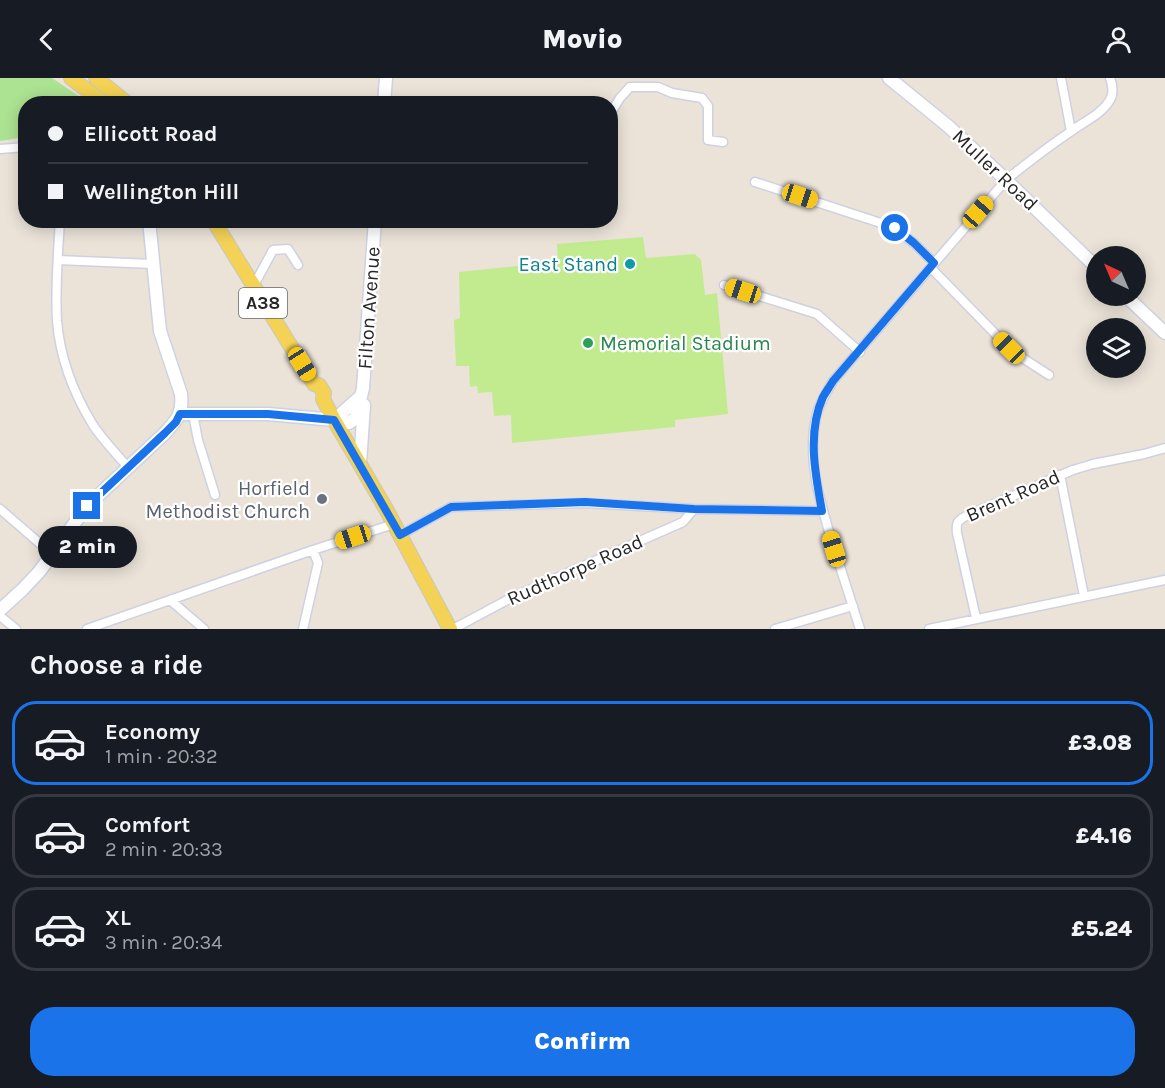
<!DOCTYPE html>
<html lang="en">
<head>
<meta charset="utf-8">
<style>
	:root { --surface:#171b24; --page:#242831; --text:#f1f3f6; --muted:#9ea1a6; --line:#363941; --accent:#1a73e8 }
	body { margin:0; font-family:Karla,sans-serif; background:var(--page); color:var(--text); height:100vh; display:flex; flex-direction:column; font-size:22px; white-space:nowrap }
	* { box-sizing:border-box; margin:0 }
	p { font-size:20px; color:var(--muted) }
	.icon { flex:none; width:33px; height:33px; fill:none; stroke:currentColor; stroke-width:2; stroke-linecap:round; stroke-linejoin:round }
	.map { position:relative; height:551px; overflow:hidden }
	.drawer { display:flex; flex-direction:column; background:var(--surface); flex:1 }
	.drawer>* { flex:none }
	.banner { position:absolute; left:18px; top:18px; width:600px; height:132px; border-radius:24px; box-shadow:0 3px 15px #0003; display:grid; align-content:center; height:132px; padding:0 30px; background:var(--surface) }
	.needle { width:39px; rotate:316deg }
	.buttons { position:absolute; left:1086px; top:168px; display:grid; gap:12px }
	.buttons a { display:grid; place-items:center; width:60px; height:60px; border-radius:50%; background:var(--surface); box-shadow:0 3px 15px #0003; font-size:30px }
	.end { position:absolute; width:27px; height:27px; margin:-14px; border:8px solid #1a73e8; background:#fff; box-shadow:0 0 0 3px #fff }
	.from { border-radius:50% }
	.bubble { position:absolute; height:42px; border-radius:21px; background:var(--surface); box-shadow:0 3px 15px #0003; font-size:20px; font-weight:800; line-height:42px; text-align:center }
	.car { position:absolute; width:18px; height:36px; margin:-18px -9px; border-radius:8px; box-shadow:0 0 4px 2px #0007; background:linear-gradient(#f5c518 24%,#345 0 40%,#f5c518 0 76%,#345 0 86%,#f5c518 0) }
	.banner b { display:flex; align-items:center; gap:21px; height:57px; font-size:22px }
	.banner b+b { border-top:2px solid var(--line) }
	.banner i { width:15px; height:15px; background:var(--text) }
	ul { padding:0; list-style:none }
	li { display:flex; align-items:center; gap:18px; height:84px; margin:0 12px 9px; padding:0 18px; border:3px solid var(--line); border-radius:24px }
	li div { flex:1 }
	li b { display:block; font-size:22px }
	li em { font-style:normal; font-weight:800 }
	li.active { border-color:var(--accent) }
	li>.icon { width:54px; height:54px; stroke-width:1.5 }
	h2 { padding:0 30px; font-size:27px; line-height:72px }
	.primary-button { display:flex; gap:12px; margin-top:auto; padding:12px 30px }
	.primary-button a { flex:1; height:69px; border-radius:24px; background:var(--accent); color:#fff; font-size:24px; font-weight:800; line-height:69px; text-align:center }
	header { display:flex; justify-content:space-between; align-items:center; height:78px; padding:0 30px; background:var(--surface); font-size:27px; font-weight:800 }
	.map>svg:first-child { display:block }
	.green { fill:#ace392 }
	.pitch { fill:#c1eb8e }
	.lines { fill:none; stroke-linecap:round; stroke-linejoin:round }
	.street-casing { stroke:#ced1e1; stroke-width:11 }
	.secondary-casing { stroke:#ced1e1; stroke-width:15 }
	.primary-casing { stroke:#c7c7c7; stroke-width:16 }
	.street { stroke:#fff; stroke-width:8 }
	.secondary { stroke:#fff; stroke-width:12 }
	.primary { stroke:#f3d255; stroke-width:14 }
	.route { stroke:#1a73e8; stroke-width:8 }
	.culture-dot { fill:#0f9aa8; stroke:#fff; stroke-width:2 }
	.leisure-dot { fill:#2e9e5b; stroke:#fff; stroke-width:2 }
	.worship-dot { fill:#6b7280; stroke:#fff; stroke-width:2 }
	.labels { text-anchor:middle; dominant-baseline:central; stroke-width:4.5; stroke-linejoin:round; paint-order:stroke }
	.shield { fill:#fff; stroke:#686868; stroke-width:1.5 }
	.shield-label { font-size:18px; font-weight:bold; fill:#272727 }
	.street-label { font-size:20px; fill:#272727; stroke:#fff }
	.culture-label { font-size:20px; fill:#0d838f; stroke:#fff; text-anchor:end }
	.leisure-label { font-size:20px; fill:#27864d; stroke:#fff; text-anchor:start }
	.worship-label { font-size:20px; fill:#5b616d; stroke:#fff; text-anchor:end }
</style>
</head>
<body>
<header><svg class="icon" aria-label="back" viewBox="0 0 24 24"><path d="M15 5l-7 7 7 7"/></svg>Movio<svg class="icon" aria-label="person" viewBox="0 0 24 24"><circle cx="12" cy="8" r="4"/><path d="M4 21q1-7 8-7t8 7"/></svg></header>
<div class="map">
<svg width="1165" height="551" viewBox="0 0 1165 551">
	<rect width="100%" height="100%" fill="#ebe3d8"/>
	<path class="green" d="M0 0H52L89 25 26 26 25 59 0 63Z"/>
	<path class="pitch" d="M643 159 646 180 695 176 701 182 705 217 717 215 728 336 675 342V349L512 365 511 337 494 338 492 314 478 315 477 308 470 309 469 288H456L454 242 460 240 459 194 558 184 557 166Z"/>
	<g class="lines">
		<g class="street-casing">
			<path id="street" d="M1061 0 1071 53
				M610 33H612L620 20 630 9H658L672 15 702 20 708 28V62L723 64
				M0 71 26 69
				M755 104 890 148 914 165 934 185
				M60 142C58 176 55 210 57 243 60 279 74 316 93 347 103 362 116 376 128 389
				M58 182 153 186
				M931 190 1009 270 1021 279 1049 297
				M724 207 817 236 860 274
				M253 209 273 172 288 171 298 187
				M193 336 198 362 215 417
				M1060 397 1084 518
				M0 431 52 476
				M400 457 451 429 585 425 694 431 822 433
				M170 522 204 551
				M0 538 16 551
				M976 540 957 455C956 445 957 443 966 438L1073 392 1093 386 1144 376 1165 370
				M87 551 313 472 394 446
				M303 551 318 485 313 472
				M453 551 511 520 683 444 694 431
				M775 551 853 528
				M860 551C852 526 844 501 836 476 822 432 804 378 818 332 822 321 828 312 833 303L1006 102C1027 85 1048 69 1070 54 1083 44 1101 37 1110 22 1114 15 1113 8 1110 0
				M929 551 1165 502"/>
		</g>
		<g class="secondary-casing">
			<path id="secondary" d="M889 0 948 48 1006 102 1096 189
				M384 26 386 0
				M1126 218 1165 255
				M180 336H268L334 342 349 345 356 340 363 310 375 142
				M334 342 361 318
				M360 386 364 327
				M0 532 22 512 39 494 87 428 165 355C178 341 183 335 181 316L160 253 149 142"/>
		</g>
		<g class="primary-casing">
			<path id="primary" d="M71 0 105 26
				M96 0 128 26
				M213 142 314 306 319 307 324 315 323 321 334 342 386 431 450 551"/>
		</g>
		<use href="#street" class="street"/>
		<use href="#secondary" class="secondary"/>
		<use href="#primary" class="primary"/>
	</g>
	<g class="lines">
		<path class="route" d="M87 428 165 355 176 344 180 336H268L334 342 400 457 451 429 585 424 694 431 822 433C815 396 807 354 823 319 826 314 830 308 833 303L934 185 914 165 895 150"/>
	</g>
	<circle class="culture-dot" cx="630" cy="186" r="6"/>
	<circle class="leisure-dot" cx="588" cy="265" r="6"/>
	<circle class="worship-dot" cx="322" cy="421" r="6"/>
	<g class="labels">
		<rect class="shield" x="239" y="210" width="48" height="30" rx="4.5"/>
		<g class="shield-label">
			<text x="263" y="225">A38</text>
		</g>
		<g class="street-label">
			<text transform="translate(995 92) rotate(43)">Muller Road</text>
			<text transform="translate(369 230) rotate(-86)">Filton Avenue</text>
			<text transform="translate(1013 418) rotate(-24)">Brent Road</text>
			<text transform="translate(575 492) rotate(-24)">Rudthorpe Road</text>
		</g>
		<g class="culture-label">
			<text x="618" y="186">East Stand</text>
		</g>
		<g class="leisure-label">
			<text x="600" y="265">Memorial Stadium</text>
		</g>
		<g class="worship-label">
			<text x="310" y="410">Horfield<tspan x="310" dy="23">Methodist Church</tspan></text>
		</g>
	</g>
</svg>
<div class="buttons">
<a><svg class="needle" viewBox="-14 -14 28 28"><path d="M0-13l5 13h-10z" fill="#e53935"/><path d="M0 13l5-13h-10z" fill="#9ea1a6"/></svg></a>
<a><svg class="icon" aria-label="layers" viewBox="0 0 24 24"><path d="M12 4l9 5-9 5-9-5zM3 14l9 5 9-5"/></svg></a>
</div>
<i class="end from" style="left:895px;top:150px"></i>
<i class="end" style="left:87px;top:428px"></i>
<div class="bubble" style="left:38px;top:448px;width:99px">2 min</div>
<i class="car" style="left:800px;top:118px;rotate:108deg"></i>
<i class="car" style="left:978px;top:134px;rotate:41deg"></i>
<i class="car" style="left:743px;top:213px;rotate:288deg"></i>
<i class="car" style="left:1009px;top:270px;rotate:315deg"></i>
<i class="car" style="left:302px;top:286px;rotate:148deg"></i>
<i class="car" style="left:353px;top:459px;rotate:252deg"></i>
<i class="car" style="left:834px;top:471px;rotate:343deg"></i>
<div class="banner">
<b><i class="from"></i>Ellicott Road</b>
<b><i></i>Wellington Hill</b>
</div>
</div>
<section class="drawer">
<h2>Choose a ride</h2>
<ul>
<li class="active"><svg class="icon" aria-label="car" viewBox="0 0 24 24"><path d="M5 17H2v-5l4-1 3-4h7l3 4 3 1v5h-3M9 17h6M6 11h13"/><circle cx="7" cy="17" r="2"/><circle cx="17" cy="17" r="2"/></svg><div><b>Economy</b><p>1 min · 20:32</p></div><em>£3.08</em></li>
<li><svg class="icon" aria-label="car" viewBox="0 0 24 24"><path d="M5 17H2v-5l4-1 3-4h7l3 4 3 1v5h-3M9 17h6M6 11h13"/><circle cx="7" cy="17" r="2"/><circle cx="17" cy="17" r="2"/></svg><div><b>Comfort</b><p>2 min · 20:33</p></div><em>£4.16</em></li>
<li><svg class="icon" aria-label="car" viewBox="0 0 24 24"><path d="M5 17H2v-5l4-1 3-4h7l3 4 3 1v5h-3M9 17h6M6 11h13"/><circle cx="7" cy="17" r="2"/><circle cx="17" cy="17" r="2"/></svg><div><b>XL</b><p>3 min · 20:34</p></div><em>£5.24</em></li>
</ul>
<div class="primary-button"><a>Confirm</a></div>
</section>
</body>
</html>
